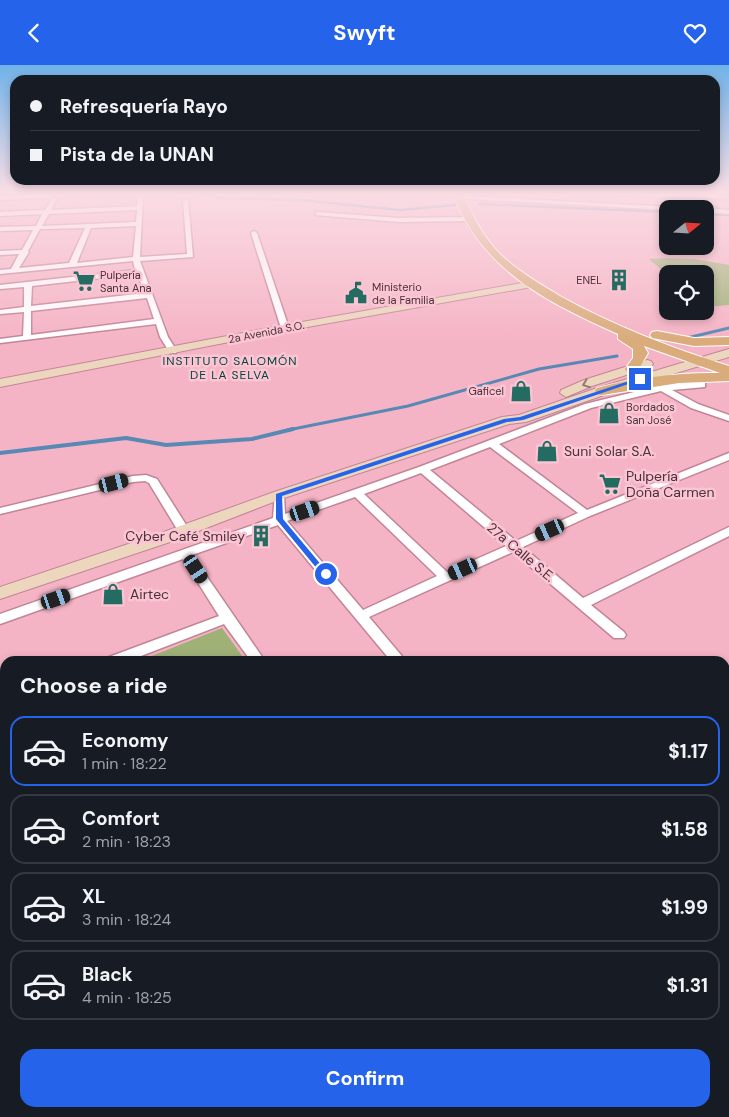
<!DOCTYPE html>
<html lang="en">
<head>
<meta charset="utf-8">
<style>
	:root { --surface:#171b24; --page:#242831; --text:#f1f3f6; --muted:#9ea1a6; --line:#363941; --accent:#2563eb }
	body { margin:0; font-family:"DM Sans",sans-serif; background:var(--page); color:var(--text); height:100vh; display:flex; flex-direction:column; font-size:19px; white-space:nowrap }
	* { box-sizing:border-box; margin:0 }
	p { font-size:16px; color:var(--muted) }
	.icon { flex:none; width:28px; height:28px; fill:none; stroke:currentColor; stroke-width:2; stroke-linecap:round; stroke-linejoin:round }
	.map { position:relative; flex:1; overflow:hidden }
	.side { position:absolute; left:0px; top:591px; width:730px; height:461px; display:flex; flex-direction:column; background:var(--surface); border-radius:15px 15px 0 0; box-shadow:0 2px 8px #0003 }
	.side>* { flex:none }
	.banner { position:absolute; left:10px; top:10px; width:710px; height:110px; border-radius:15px; box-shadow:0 2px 8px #0003; display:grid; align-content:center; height:110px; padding:0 20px; background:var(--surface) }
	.needle { width:32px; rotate:72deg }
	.tools { position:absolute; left:659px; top:135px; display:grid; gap:10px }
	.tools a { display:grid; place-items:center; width:55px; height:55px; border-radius:10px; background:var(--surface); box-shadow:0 2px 8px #0003; font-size:25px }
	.end { position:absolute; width:22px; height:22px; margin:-11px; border:6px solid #2563eb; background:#fff; box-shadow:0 0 0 2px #fff }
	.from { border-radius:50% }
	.car { position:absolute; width:15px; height:30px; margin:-15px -8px; border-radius:6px; box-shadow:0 0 4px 1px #0007; background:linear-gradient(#222 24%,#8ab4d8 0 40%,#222 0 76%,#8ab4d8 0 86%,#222 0) }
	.banner b { display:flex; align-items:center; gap:18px; height:48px; font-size:19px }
	.banner b+b { border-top:1px solid var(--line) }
	.banner i { width:12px; height:12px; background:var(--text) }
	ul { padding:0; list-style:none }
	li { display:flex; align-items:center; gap:15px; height:70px; margin:0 10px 8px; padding:0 10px; border:2px solid var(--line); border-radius:15px }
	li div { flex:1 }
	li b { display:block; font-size:19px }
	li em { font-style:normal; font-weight:700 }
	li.on { border-color:var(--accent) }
	li>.icon { width:45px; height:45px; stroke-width:1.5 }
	h2 { padding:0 20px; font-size:22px; line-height:60px }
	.button { display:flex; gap:10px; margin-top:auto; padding:10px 20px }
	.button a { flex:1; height:58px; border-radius:15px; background:var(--accent); color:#fff; font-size:20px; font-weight:700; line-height:58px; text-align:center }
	header { display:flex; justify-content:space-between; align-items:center; height:65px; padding:0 20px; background:var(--accent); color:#fff; font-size:22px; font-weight:700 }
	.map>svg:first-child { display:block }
	.green { fill:#a0b178 }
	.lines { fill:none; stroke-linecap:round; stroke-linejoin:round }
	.stream-far2 { stroke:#5889b4; stroke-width:2.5 }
	.stream-far1 { stroke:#5889b4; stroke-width:3 }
	.stream { stroke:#5889b4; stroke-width:4 }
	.street-casing { stroke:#c38596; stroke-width:3 }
	.secondary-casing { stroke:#c38596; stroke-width:2 }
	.primary-casing { stroke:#fff; stroke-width:2 }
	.street { fill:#fff; fill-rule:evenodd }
	.secondary { fill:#ecd6be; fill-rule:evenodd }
	.primary { fill:#daac7c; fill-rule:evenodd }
	.oneway { stroke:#937b74 }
	.route { fill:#2563eb }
	.labels { text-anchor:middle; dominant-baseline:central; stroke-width:5; stroke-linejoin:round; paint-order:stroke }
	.far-poi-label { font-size:11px; fill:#4b3138; stroke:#fbc5d3; text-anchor:start }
	.far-street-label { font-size:11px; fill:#4b3138; stroke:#fbc5d3 }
	.far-neighbourhood-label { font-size:12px; letter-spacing:1px; fill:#04433b; stroke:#fbc5d3 }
	.poi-label { font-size:14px; fill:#4b3138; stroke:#fbc5d3; text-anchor:start }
	.street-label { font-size:14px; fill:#4b3138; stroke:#fbc5d3 }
</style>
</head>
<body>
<header><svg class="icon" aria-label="back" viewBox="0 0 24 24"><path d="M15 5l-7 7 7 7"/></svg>Swyft<svg class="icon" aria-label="heart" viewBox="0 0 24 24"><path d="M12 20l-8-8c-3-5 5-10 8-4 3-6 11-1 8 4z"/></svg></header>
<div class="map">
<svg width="729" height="1052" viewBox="0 0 729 1052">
	<rect width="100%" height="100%" fill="#f5b4c5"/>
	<path class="green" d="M666 193 695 194 729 200V240L705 242V209L667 210 649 194Z
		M222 563 246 596H139Z
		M5 990V1048H63L65 1052H0V993Z
		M187 1048H478L482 1052H190Z"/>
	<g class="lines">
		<path class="stream-far2" d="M201 128 224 133 301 135 400 145 455 140
			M479 139 668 147
			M705 149 729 150"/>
		<path class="stream-far1" d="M687 273 729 263
			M288 365 408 341 539 304 617 291"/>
		<path class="stream" d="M0 388 126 373 166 380 252 374 293 364"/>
		<g class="street-casing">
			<path id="street" d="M614 128 729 130V134L617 130Z
				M47 129 57 134 51 145 137 141 138 133 143 132 140 192 187 189 183 135 188 134 193 192 140 196 168 272 177 286 176 288H170L160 272 156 259 0 278V274L23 271 24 247 0 249V245L24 242V222L0 224V220L135 205 133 196 0 209V205L11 204 19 189 0 190V186L22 185 33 165 0 166V162L36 161 42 149 0 151V147L45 145 51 135 46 133 0 135V131ZM137 145 136 157 42 161 49 149ZM136 161 133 192 77 198 91 163ZM85 163 69 198 19 203 29 187 28 186 40 164ZM137 209 145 228 31 241 32 221ZM147 233 154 254 31 270V246Z
				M466 131 675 142 678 144H668V145L464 134Z
				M705 143 729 145V149L705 147V144H703Z
				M317 147 399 153 468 152 471 154 468 156 399 157 315 150Z
				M254 166 257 168 289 263 288 265 281 263 251 168Z
				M702 317 705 318V322L672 325 698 339 729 350V356L691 343 661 326 591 343 499 379 587 445 729 388V395L590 451 523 482 583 533 729 462V471L591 540 624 567 626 570 624 573H614L513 487 369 552 406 596H391L278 460 192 490 265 596H251L224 559 128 596H107L109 592 219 551 183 494 0 559V549L273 453 275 428 279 427 284 430 285 449 419 402 585 339 663 320ZM490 382 578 448 516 476 430 405ZM421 408 506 481 447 507 364 429ZM355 432 437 511 363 545 287 456Z
				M146 410 157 414 190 466 188 469H180L149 418 145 416 133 417 0 449V443L133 411Z
				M729 623V636L725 638V625Z
				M5 633V645L0 647V635Z
				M517 1048H541L543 1052H519Z"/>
		</g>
		<g class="secondary-casing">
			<path id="secondary" d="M533 216 537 217 538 219 537 221 285 266 0 322V314L285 260Z
				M729 284V292L607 329 526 357 509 359 284 433 170 477 0 534V522L158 469 274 427 502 352 519 350 597 323Z
				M647 295 651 296 653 299 651 302 592 321 566 332 560 328 561 325 584 315Z
				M0 760 5 762V790L0 788Z
				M0 833 5 835V866L0 864Z
				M93 1048H123L125 1052H95Z
				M147 1048H177L179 1052H149Z"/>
		</g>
		<g class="primary-casing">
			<path id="primary" d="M453 128H463C472 151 483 172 501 190 518 206 540 219 560 231 614 261 671 283 729 301V316L679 318 602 330 597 329 595 326 597 323C636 313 679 307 720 308L644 281 648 288 637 307H627L625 304 633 293V284L618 274V269C548 238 481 205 453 128Z
				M657 266 694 273 729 272V280L694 281 652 273 650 270 652 267Z"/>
		</g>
		<use href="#street" class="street"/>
		<use href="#secondary" class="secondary"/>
		<use href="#primary" class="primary"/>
	</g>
	<defs><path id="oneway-chevron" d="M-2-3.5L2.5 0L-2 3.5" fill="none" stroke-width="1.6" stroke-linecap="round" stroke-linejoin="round" transform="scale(1.25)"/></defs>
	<use class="oneway" href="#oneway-chevron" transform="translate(586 319) rotate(159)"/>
	<linearGradient id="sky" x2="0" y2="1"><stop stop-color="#70b2e8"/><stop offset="0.46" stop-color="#fadde5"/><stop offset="1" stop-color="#fadde5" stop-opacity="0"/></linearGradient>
	<rect width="729" height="276" fill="url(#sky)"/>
	<path class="route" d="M638 313 643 314 523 355 507 357 282 431 283 454 328 508V511H323L276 454V429L504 354 520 352Z"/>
	<defs>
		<g id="building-bare" transform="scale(1.725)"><path d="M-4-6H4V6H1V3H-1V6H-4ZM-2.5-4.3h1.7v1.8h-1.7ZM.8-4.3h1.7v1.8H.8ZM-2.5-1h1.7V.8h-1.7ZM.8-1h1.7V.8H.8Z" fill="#246b61" stroke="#fbc5d3" stroke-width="2.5" paint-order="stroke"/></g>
		<g id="supermarket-bare" transform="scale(1.725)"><path d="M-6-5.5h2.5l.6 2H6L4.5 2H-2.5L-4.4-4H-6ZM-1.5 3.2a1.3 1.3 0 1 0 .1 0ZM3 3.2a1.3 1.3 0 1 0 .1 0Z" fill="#246b61" stroke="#fbc5d3" stroke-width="2.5" paint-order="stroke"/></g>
		<g id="civic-bare" transform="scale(1.725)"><path d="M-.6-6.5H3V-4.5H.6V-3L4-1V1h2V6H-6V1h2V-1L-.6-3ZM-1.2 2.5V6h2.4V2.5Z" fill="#246b61" stroke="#fbc5d3" stroke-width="2.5" paint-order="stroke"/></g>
		<g id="shop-bare" transform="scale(1.725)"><path d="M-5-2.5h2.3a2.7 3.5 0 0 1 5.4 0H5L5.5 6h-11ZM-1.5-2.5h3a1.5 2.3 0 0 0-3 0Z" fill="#246b61" stroke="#fbc5d3" stroke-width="2.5" paint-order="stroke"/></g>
	</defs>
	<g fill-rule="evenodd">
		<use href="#building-bare" x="619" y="215"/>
		<use href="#supermarket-bare" x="84" y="216"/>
		<use href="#civic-bare" x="356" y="228"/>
		<use href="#shop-bare" x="521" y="326"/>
		<use href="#shop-bare" x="609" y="348"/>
		<use href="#shop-bare" x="547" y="386"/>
		<use href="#supermarket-bare" x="610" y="419"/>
		<use href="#building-bare" x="261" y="471"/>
		<use href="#shop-bare" x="113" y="529"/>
	</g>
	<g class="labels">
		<g class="far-poi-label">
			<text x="100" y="210">Pulpería<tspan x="100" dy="13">Santa Ana</tspan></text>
			<text x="602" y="215" text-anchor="end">ENEL</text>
			<text x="372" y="222">Ministerio<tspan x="372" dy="13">de la Familia</tspan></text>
			<text x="504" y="326" text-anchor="end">Gaficel</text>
			<text x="626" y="342">Bordados<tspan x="626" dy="13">San José</tspan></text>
		</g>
		<g class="far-street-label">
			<text transform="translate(266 267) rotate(-11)">2a Avenida S.O.</text>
		</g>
		<g class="far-neighbourhood-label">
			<text x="230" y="296">INSTITUTO SALOMÓN<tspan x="230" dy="14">DE LA SELVA</tspan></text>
		</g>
		<g class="poi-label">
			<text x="564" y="386">Suni Solar S.A.</text>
			<text x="626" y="411">Pulpería<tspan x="626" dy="16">Doña Carmen</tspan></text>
			<text x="245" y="471" text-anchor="end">Cyber Café Smiley</text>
			<text x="130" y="529">Airtec</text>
		</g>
		<g class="street-label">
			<text transform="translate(521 487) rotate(40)">27a Calle S.E.</text>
		</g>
	</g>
</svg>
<div class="tools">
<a><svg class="needle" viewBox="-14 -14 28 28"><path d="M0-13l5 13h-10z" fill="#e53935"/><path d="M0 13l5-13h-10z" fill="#9ea1a6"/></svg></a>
<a><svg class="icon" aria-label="locate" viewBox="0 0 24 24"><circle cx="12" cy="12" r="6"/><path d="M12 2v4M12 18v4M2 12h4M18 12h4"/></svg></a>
</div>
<i class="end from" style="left:326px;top:509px"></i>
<i class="end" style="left:640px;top:314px"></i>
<i class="car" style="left:114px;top:418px;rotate:76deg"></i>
<i class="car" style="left:305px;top:446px;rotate:71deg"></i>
<i class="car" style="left:550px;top:465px;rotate:246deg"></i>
<i class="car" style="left:196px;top:504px;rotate:147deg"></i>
<i class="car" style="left:463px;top:504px;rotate:246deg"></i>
<i class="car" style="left:56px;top:534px;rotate:71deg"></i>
<div class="banner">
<b><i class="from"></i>Refresquería Rayo</b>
<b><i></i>Pista de la UNAN</b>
</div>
<section class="side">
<h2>Choose a ride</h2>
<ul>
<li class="on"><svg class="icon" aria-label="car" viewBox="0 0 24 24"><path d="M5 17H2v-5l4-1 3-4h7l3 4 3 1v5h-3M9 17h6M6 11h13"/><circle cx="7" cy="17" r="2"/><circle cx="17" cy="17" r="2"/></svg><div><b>Economy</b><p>1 min · 18:22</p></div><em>$1.17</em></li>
<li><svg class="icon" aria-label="car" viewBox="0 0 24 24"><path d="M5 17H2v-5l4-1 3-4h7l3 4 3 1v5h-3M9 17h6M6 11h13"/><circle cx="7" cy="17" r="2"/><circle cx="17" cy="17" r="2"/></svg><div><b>Comfort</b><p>2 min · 18:23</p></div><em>$1.58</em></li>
<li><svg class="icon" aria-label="car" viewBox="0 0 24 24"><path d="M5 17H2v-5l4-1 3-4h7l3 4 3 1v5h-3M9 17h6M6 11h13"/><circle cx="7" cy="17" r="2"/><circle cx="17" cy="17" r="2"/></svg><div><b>XL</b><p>3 min · 18:24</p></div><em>$1.99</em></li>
<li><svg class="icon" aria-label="car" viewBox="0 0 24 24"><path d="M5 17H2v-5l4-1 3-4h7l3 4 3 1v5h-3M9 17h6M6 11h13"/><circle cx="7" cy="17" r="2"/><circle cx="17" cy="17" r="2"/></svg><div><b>Black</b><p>4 min · 18:25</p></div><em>$1.31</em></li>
</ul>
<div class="button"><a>Confirm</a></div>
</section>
</div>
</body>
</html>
